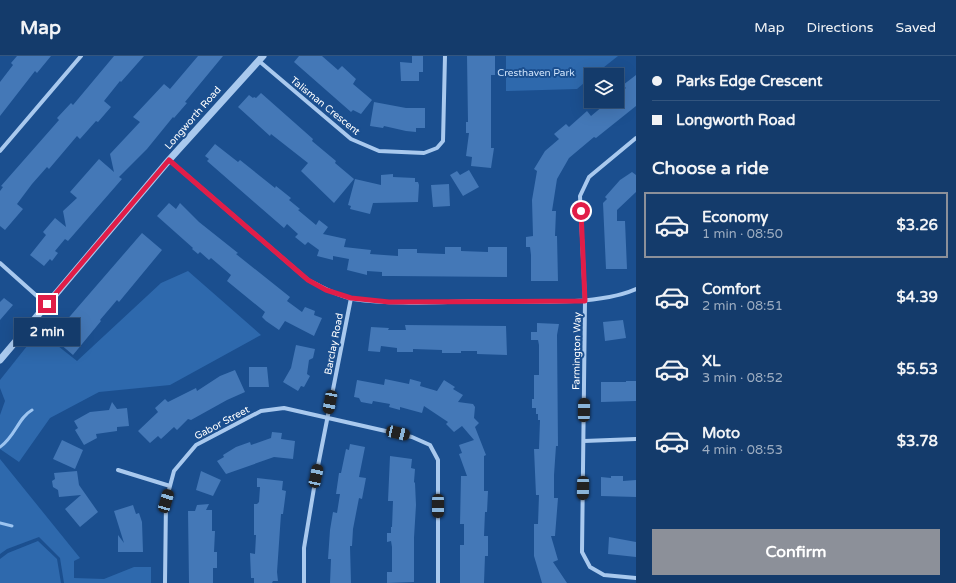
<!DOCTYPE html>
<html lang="en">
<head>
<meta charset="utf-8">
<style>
	:root { --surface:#143b6b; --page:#214673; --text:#f1f3f6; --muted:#9dadc1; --line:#33557e; --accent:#8c9099 }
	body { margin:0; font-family:"Varela Round",sans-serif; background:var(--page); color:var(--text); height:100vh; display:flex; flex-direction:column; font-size:15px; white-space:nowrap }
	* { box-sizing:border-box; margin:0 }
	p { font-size:13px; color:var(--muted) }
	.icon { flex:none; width:22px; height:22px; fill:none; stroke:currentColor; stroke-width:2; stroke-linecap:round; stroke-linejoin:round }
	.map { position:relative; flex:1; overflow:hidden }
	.drawer { display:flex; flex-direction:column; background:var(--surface); width:320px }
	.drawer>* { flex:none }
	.banner { display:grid; align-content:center; height:88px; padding:0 16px; background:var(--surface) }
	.controls { position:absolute; left:584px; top:12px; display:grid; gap:8px }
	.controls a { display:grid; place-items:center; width:40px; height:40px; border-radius:0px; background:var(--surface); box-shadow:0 4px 16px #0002,0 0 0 1px var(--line); font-size:20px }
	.end { position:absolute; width:18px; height:18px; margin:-9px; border:5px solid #e11d48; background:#fff; box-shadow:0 0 0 2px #fff }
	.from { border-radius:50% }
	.bubble { position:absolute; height:28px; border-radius:0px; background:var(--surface); box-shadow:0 4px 16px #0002,0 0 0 1px var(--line); font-size:13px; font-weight:700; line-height:28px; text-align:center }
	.car { position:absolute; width:12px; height:24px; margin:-12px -6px; border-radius:5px; box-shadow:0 0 3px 1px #0007; background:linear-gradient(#222 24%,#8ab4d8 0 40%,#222 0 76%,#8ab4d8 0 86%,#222 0) }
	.banner b { display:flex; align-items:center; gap:14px; height:38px; font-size:15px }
	.banner b+b { border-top:1px solid var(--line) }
	.banner i { width:10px; height:10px; background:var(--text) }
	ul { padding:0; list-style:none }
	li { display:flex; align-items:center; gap:12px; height:66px; margin:0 8px 6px; padding:0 8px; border:2px solid transparent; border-radius:0px }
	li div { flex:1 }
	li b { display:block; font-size:15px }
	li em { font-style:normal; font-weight:700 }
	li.active { border-color:var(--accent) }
	li>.icon { width:36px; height:36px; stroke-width:1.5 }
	h2 { padding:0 16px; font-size:18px; line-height:48px }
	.primary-button { display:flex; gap:8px; margin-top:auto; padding:8px 16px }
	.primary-button a { flex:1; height:46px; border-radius:0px; background:var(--accent); color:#fff; font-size:16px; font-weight:700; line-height:46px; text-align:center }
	header { display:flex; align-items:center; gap:24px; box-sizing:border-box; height:56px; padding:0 20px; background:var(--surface); border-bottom:1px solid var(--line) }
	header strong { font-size:19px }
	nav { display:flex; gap:22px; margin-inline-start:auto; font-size:14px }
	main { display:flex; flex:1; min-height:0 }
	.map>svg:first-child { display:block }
	.green { fill:#2e69ad }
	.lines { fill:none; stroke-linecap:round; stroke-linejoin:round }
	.stream { stroke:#9cc4f0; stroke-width:3 }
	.building { fill:#4478b7 }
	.minor { stroke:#a9c9ee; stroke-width:4 }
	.tertiary { stroke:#a9c9ee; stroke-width:7 }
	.route { stroke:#e11d48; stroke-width:5 }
	.labels { text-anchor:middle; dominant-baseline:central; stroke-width:4; stroke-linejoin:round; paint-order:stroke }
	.park-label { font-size:10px; fill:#cfe3fa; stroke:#1b4f8f }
	.street-label { font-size:10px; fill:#fff; stroke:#1b4f8f }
</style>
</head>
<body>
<header>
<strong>Map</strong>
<nav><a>Map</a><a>Directions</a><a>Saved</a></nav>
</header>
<main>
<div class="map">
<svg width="636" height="527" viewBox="0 0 636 527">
	<rect width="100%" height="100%" fill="#1b4f8f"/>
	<path class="green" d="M506 0H618L594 19H591V21L577 33 506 35Z
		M188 215 261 279 170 329 99 336 50 362 19 406 0 393V359L5 345 0 332V324L39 275 77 305 161 227Z
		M0 403 80 502 74 505V522L104 523 134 511H151V527H64L60 502 39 481 7 493 0 498Z
		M38 485 57 503 61 527H0V503L8 497Z"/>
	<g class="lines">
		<path class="stream" d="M0 391C15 381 18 362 32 354
			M0 467 12 470"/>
	</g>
	<path class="building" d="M17 0H51L37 17 35 15 0 60V26L13 9 11 7Z
		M114 0H144L121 26 120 25 104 45 111 51 98 66 96 65 80 83 77 80 49 113 47 111 32 128 17 148 23 153 5 174 0 170V135L3 131 1 130 59 64 57 62 71 47 73 49Z
		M198 0H223L185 46 187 47 174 62 173 61 147 93 119 121 122 123 68 185 65 183 55 195 58 197 52 205 50 203 44 210 30 199 46 179 43 176 55 162 66 171 63 155 77 142 70 136 99 103 114 116 110 98 140 66 133 61 164 28 170 33Z
		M299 0H322L338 14 342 10 356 23 353 28 372 44 361 58 353 54 351 56 294 6Z
		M412 0H423V16H419V25H401L400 6 412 7Z
		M467 0H495V19H491V92H494L491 112 471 110 472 101 466 100 469 77H466V66H468Z
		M636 19V50L596 82 594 81 569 102 557 123 552 155H556L555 180H557L558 225H531V199L530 191H526V181L533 180 532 144 537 115 534 113 545 95 559 83 554 78 566 68 569 71 587 55 591 60 609 45H617V39L626 32 623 29Z
		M261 37 313 83 312 85 336 105 335 107 354 123 334 147 301 115 308 107 271 78 270 80 238 51 249 39 253 42 254 41 256 42Z
		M374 46 406 52H425V72H416V76L406 75 384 70 383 72 370 70Z
		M215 88 238 106 240 104 275 132 276 130 291 142 289 144 300 153 298 154 316 169 319 164 328 171 323 178 346 183 344 191 371 194 370 198 398 200V193H417V197L445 198V191H461V195L488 196V191H507V221L392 220H382V216L367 215V219L347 214 349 203 333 200V204L317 200 319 194 308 186 305 189 295 181 298 178 287 168 284 172 207 105 209 103 205 100Z
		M469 114 479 131 463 140 450 119 457 115 460 119Z
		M632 116 636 119V136L617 154V165H625L627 213H606L603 147 607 143 605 141 620 124Z
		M393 118V121L415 122V126H418L419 129 418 146 373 147 370 158 350 153 351 150 348 149 355 123 381 129V119Z
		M449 128 450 150 433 151 431 129Z
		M169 147 176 153 180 147 199 166 238 197 236 198 290 241 287 245 302 256 305 251 315 255 314 259 322 262 314 280 285 265 279 274 266 265 262 261 265 256 227 225 231 219 211 202 209 204 200 196 198 198 192 193 193 192 157 160Z
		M142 177 162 194 119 246 117 244 100 264 101 265 73 299 52 281Z
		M4 242 13 249 0 264V246Z
		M623 264 626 282 605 285 603 266Z
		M537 267 559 268 557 279 558 390H556L554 419V442H558L555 480H551L558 504 553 506 567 527H542L534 500V468H538L539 439H536L534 393H539L540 364H538V358H536V352H532V343H534V319H539V289L538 284H531V276H537Z
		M405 269 506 270 507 299 477 298V295H461V297H442V294L413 293V296H397V292L381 290 380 296 368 295 371 271 389 272 388 274H406Z
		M296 289 315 293 313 302 309 304 307 318 310 320 304 331 301 330 298 335 283 326 291 312Z
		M249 311H267L269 331H249Z
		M235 314 245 336 227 344 191 364 188 363 177 374 174 371 161 383 158 380 150 387 138 375 158 356 155 352 165 343 168 346 196 332 197 335 220 320Z
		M385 323 409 328 410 323 421 326 420 330 437 335 444 324 455 331 453 333 463 339 458 346 473 348 475 351 474 362 479 367 475 371 486 399 484 400V435H488L487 456H485L484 480H488V500H485L484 527H460V489H464V468H460L461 420H467L459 398 462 397 459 389 474 384 462 370 454 376 446 368 448 366 424 350 422 357 400 351V354L389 351 390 348 373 345 372 348 361 346 359 342 354 341 357 324 384 329Z
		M626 325H636V345L601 346V326H626Z
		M112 346 117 353 127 352 129 370 117 371V375L96 378 97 382 84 389 75 374 78 372 74 365 90 356 109 354Z
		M272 376 282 377 281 383 295 385 293 403 274 401 226 418 217 405 224 401 223 399 236 391 250 386 251 389 271 382Z
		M62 384 83 394 75 413 53 403Z
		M350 388 365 391 359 421 366 422 362 443 359 442 353 473 352 490H350L351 527H330L331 503H328L330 474 333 456 337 457 340 438H336L339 417H341L346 393 349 394Z
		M390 400 412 403 411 412 415 413 414 426 415 427 416 449 414 482V526L387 527V516H392V491L391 485 387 486V477H391V471H392L393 445H388Z
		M77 415 79 429 98 456 80 471 65 453 81 439 59 441 58 434 53 431 52 425 55 423 54 417Z
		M201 415 221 424 213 440 196 434Z
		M611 420H623V425L636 424V441L601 440V421L611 422Z
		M257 422 283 425 282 434 286 435 283 458H281L277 516 278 525H273L272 527H254V522H251L250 497 255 498 256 479H254V448H257L259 446 260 431H257Z
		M209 448 206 454H212V475H215L214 496H217V512H213V527H189L188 455H195L197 449Z
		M133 449 136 458 139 457 142 466 143 496H118V479L124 487 114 455Z
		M609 481 636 486V501L608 498Z"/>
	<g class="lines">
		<path class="minor" d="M259 5 351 83 379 95 424 97 437 92 443 85 445 0
			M636 82 589 121 580 140 585 245 582 496 590 511 604 519 636 522
			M0 95 81 0
			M169 104 308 224C322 231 337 240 353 243 393 249 436 246 477 245 523 245 595 251 636 233
			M0 207 47 249
			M584 385 636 383
			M118 414 170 430
			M165 527 166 445 174 415 196 389 261 355 284 352 412 381 430 389 438 404V527
			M304 527V492L316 420 351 242"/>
		<path class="tertiary" d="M0 304 169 104 263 0"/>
	</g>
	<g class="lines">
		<path class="route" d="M47 248 169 104 308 224 326 234 351 242 389 246 585 245 581 155"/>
	</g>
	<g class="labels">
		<g class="park-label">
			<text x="536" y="17">Cresthaven Park</text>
		</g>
		<g class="street-label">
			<text transform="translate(325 50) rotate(39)">Talisman Crescent</text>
			<text transform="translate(193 62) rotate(-49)">Longworth Road</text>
			<text transform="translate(334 288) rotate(-79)">Barclay Road</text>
			<text transform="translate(577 295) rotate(-89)">Farmington Way</text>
			<text transform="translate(222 367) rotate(-28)">Gabor Street</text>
		</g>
	</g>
</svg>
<div class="controls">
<a><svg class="icon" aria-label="layers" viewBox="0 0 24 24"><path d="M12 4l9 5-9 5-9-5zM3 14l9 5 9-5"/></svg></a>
</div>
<i class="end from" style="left:581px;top:155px"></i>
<i class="end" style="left:47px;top:248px"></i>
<div class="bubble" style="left:14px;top:262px;width:66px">2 min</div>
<i class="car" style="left:330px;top:346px;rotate:191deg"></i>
<i class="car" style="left:584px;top:354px;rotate:1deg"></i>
<i class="car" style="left:398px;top:377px;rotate:103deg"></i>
<i class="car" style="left:316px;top:420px;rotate:12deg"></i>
<i class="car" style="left:583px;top:432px;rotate:181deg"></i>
<i class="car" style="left:166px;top:445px;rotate:16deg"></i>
<i class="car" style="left:438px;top:450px;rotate:180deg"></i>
</div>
<section class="drawer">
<div class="banner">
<b><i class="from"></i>Parks Edge Crescent</b>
<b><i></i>Longworth Road</b>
</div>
<h2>Choose a ride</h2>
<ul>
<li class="active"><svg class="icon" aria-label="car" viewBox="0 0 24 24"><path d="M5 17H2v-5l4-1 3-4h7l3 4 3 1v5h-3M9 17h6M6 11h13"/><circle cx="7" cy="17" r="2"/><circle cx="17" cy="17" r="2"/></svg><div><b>Economy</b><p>1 min · 08:50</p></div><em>$3.26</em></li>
<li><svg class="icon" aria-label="car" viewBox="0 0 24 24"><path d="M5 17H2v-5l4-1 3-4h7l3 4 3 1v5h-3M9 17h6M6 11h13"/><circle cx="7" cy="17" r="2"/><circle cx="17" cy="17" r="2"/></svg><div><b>Comfort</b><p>2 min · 08:51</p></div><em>$4.39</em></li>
<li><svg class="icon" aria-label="car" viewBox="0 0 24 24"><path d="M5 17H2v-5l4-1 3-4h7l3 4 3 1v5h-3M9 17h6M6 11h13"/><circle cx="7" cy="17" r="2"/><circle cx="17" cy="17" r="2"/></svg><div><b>XL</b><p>3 min · 08:52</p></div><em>$5.53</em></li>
<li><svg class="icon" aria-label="car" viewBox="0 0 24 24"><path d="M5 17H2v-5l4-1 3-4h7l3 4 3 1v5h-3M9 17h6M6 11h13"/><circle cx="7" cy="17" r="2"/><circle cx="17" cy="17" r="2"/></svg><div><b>Moto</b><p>4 min · 08:53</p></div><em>$3.78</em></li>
</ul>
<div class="primary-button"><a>Confirm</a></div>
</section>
</main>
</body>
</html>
